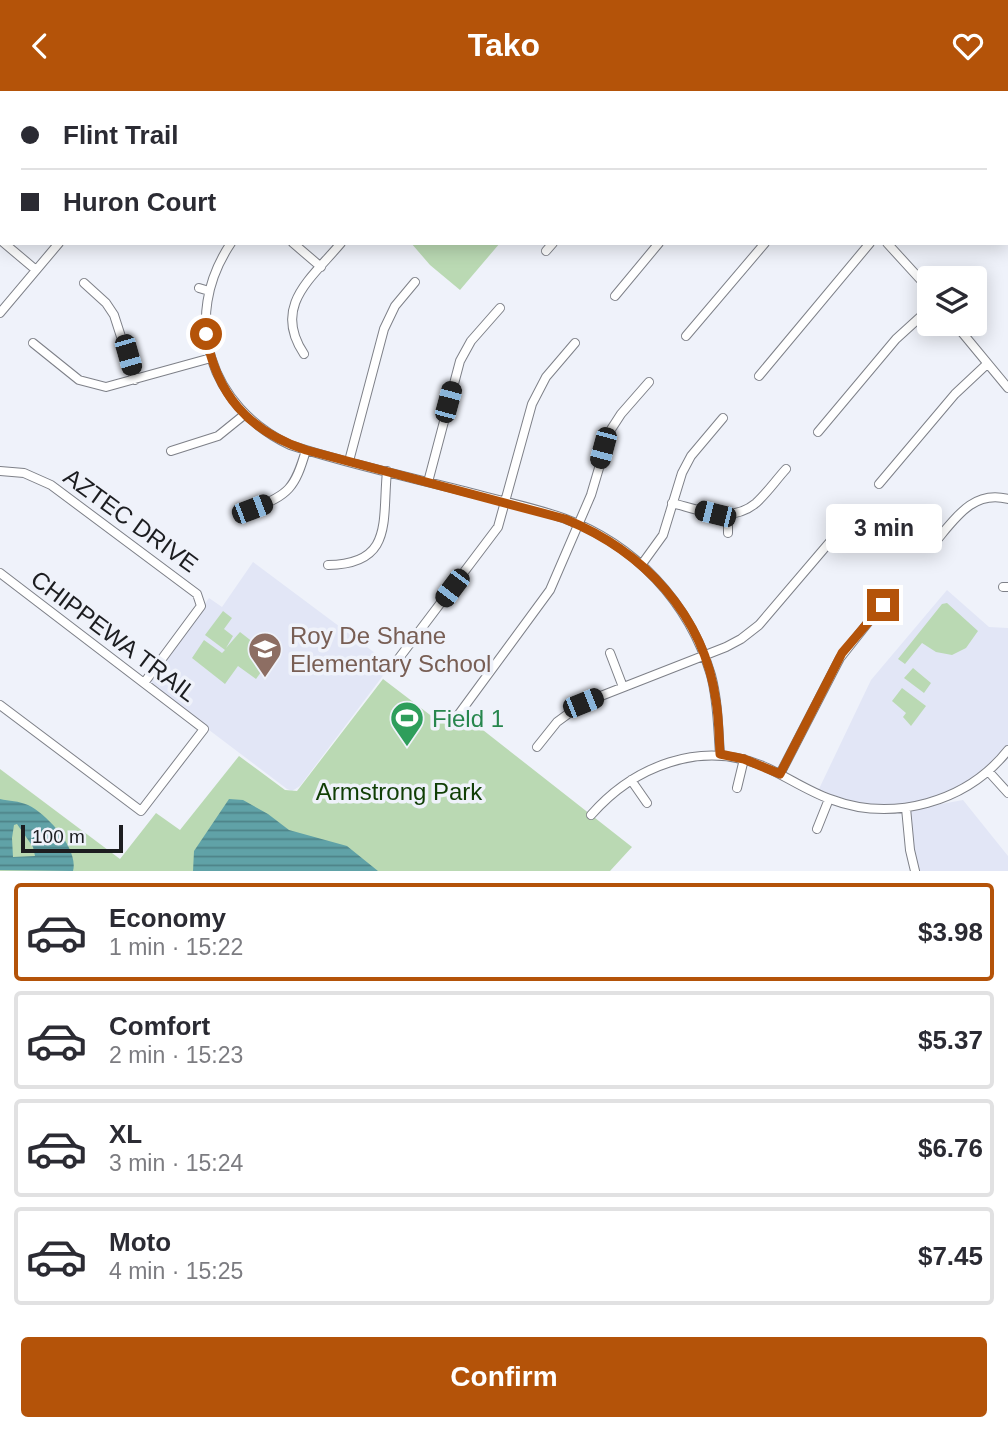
<!DOCTYPE html>
<html lang="en">
<head>
<meta charset="utf-8">
<style>
	:root { --surface:#fff; --page:#f2f2f3; --text:#2b2b33; --muted:#7c7c81; --line:#e1e1e2; --accent:#b45309 }
	body { margin:0; font-family:Helvetica,sans-serif; background:var(--page); color:var(--text); height:100vh; display:flex; flex-direction:column; font-size:26px; white-space:nowrap }
	* { box-sizing:border-box; margin:0 }
	p { font-size:23px; color:var(--muted) }
	.icon { flex:none; width:38px; height:38px; fill:none; stroke:currentColor; stroke-width:2; stroke-linecap:round; stroke-linejoin:round }
	.map { position:relative; height:780px; overflow:hidden }
	.panel { display:flex; flex-direction:column; background:var(--surface); flex:1 }
	.panel>* { flex:none }
	.guide { position:absolute; left:0px; top:0px; width:1008px; height:154px; box-shadow:0 4px 18px #0003; display:grid; align-content:center; height:154px; padding:0 21px; background:var(--surface) }
	.buttons { position:absolute; left:917px; top:175px; display:grid; gap:14px }
	.buttons a { display:grid; place-items:center; width:70px; height:70px; border-radius:7px; background:var(--surface); box-shadow:0 4px 18px #0003; font-size:35px }
	.scale { position:absolute; left:21px; bottom:18px; width:102px; box-sizing:border-box; padding-left:7px; border:4px solid #1c1d20; border-top:0; font-size:19px; line-height:24px; white-space:nowrap; color:#1c1d20; -webkit-text-stroke:5px #eff2fa; paint-order:stroke }
	.end { position:absolute; width:32px; height:32px; margin:-16px; border:9px solid #b45309; background:#fff; box-shadow:0 0 0 4px #fff }
	.from { border-radius:50% }
	.bubble { position:absolute; height:49px; border-radius:7px; background:var(--surface); box-shadow:0 4px 18px #0003; font-size:23px; font-weight:800; line-height:49px; text-align:center }
	.car { position:absolute; width:21px; height:42px; margin:-21px -10px; border-radius:9px; box-shadow:0 0 5px 2px #0007; background:linear-gradient(#222 24%,#8ab4d8 0 40%,#222 0 76%,#8ab4d8 0 86%,#222 0) }
	.guide b { display:flex; align-items:center; gap:24px; height:66px; font-size:26px }
	.guide b+b { border-top:2px solid var(--line) }
	.guide i { width:18px; height:18px; background:var(--text) }
	ul { padding:12px 0 0; list-style:none }
	li { display:flex; align-items:center; gap:21px; height:98px; margin:0 14px 10px; padding:0 7px; border:4px solid var(--line); border-radius:7px }
	li div { flex:1 }
	li b { display:block; font-size:26px }
	li em { font-style:normal; font-weight:800 }
	li.current { border-color:var(--accent) }
	li>.icon { width:63px; height:63px; stroke-width:1.5 }
	.button { display:flex; gap:14px; margin-top:auto; padding:14px 21px }
	.button a { flex:1; height:80px; border-radius:7px; background:var(--accent); color:#fff; font-size:28px; font-weight:800; line-height:80px; text-align:center }
	header { display:flex; justify-content:space-between; align-items:center; height:91px; padding:0 21px; background:var(--accent); color:#fff; font-size:32px; font-weight:800 }
	.map>svg:first-child { display:block }
	.built { fill:#e2e6f6 }
	.green { fill:#bad9b3 }
	.water { fill:url(#water-rules); fill-rule:evenodd }
	.lines { fill:none; stroke-linecap:round; stroke-linejoin:round }
	.minor-casing { stroke:#7e8088; stroke-width:10 }
	.tertiary-casing { stroke:#7e8088; stroke-width:12 }
	.minor { stroke:#fff; stroke-width:8 }
	.tertiary { stroke:#fff; stroke-width:10 }
	.route { stroke:#b45309; stroke-width:9 }
	.labels { text-anchor:middle; dominant-baseline:central; stroke-width:7; stroke-linejoin:round; paint-order:stroke }
	.street-label { font-size:24px; fill:#1c1d20; stroke:#eff2fa }
	.education-label { font-size:24px; fill:#785e54; stroke:#eff2fa; text-anchor:start }
	.leisure-label { font-size:24px; fill:#27864d; stroke:#eff2fa; text-anchor:start }
	.park-label { font-size:24px; fill:#103e05; stroke:#eff2fa }
</style>
</head>
<body>
<header><svg class="icon" aria-label="back" viewBox="0 0 24 24"><path d="M15 5l-7 7 7 7"/></svg>Tako<svg class="icon" aria-label="heart" viewBox="0 0 24 24"><path d="M12 20l-8-8c-3-5 5-10 8-4 3-6 11-1 8 4z"/></svg></header>
<div class="map">
<svg width="1008" height="780" viewBox="0 0 1008 780">
	<defs>
		<pattern id="water-rules" width="6" height="5" patternUnits="userSpaceOnUse" patternTransform="scale(1.75)"><rect width="6" height="5" fill="#60a2a7"/><path d="M0 2.5h6" fill="none" stroke="#4e8388"/></pattern>
	</defs>
	<rect width="100%" height="100%" fill="#eff2fa"/>
	<path class="built" d="M253 471 391 574 300 695 292 700 287 698 147 592 209 507 222 516Z
		M947 499 989 536 1008 537V655L988 679 963 695 913 714 885 716 854 713 818 700 871 589Z
		M963 709 1008 765V780H917L909 719Z"/>
	<path class="green" d="M411 152H500L460 199 430 174Z
		M947 512 978 540 966 557 952 564 936 561 922 552 905 573 898 568 942 513Z
		M223 520 232 527 224 538 233 545 226 557 240 541 272 566 256 588 238 575 225 593 192 567 204 549 222 562 225 559 205 544Z
		M913 577 931 592 924 602 904 587Z
		M383 588 438 630 447 633 460 621 632 756 610 780H0V678L120 768 156 722 180 739 239 665 285 699 297 700Z
		M902 597 926 615 911 635 903 626 906 622 892 610Z"/>
	<path class="water" d="M0 708C9 710 19 710 28 714 47 723 79 758 73 780L0 779ZM17 733 33 756 35 765 13 766 12 747 14 734Z
		M229 708 243 709 268 723 289 739 347 755 378 780H193L194 760Z"/>
	<g class="lines">
		<g class="minor-casing">
			<path id="minor" d="M300 0 302 2
				M638 0 641 2
				M102 2 103 0
				M186 2 188 0
				M357 2 359 0
				M468 2 469 0
				M575 2 576 0
				M681 2 682 0
				M869 2 871 0
				M1006 100 1008 99
				M0 122 2 120
				M4 152 36 179
				M231 152C180 228 210 316 290 354 351 374 414 387 476 403 505 411 535 417 563 427 635 453 689 511 711 584 718 610 718 637 720 663
				M293 152 321 176
				M887 152 929 198
				M546 160 553 152
				M970 187H971
				M84 192 106 212 114 224 135 289
				M199 197 209 200
				M615 205 659 152
				M0 222 59 152
				M955 233 1008 297
				M686 245 765 152
				M33 252 79 289 106 296 211 267
				M304 263C272 215 311 188 341 152
				M759 285 870 152
				M818 341 896 248 929 218
				M171 360 218 345 244 324
				M349 370 384 238 395 215 415 191
				M0 380 24 382 51 394 197 503 201 515 144 592
				M428 391 460 270 471 250 500 217
				M879 393 955 303 987 273
				M672 412C700 419 731 433 756 412 767 402 776 389 786 378
				M252 418C289 404 295 397 306 359
				M728 442V424
				M931 456C953 431 971 398 1008 408
				M642 473 663 444 682 382 691 365 723 327
				M328 474C394 473 382 430 387 380
				M0 482 204 638 141 720 0 614
				M1003 496H1008
				M610 562 623 596
				M390 579 498 436 532 313 546 286 575 252
				M456 627 550 499 591 404 610 340 621 323 649 291
				M537 656 557 631 583 612 726 556 741 548 759 534 840 439
				M989 681 1008 702
				M780 683 840 567 882 514
				M631 689 647 712
				M737 697 744 668
				M906 717 910 759 915 780
				M591 724C634 675 700 649 763 675 786 685 807 700 830 708 893 732 967 711 1008 659
				M817 738 829 708"/>
		</g>
		<g class="tertiary-casing">
			<path id="tertiary" d="M992 0 994 2
				M1006 11 1008 12"/>
		</g>
		<use href="#minor" class="minor"/>
		<use href="#tertiary" class="tertiary"/>
	</g>
	<g class="lines">
		<path class="route" d="M206 243C216 303 248 340 306 359L565 428C643 460 704 523 716 610 719 627 719 646 720 663L744 668 780 683 842 562 883 514"/>
	</g>
	<defs>
		<g id="school-pin" transform="scale(1.75)"><path d="M0 17L-7.5 6A9.5 9.5 0 1 1 7.5 6Z" fill="#8d6e63" stroke="#eff2fa"/><path d="M0-5L7-2L0 1L-7-2ZM-4 1L0 2.5L4 1V4Q0 6-4 4Z" fill="#fff"/></g>
		<g id="stadium-pin" transform="scale(1.75)"><path d="M0 17L-7.5 6A9.5 9.5 0 1 1 7.5 6Z" fill="#2e9e5b" stroke="#eff2fa"/><path d="M0-5a6.5 5 0 1 0 0 10a6.5 5 0 1 0 0-10ZM-3.5-1.8h7v3.6h-7Z" fill="#fff"/></g>
	</defs>
	<g fill-rule="evenodd">
		<use href="#school-pin" x="265" y="558"/>
		<use href="#stadium-pin" x="407" y="627"/>
	</g>
	<g class="labels">
		<g class="street-label">
			<text transform="translate(131 429) rotate(36)">AZTEC DRIVE</text>
			<text transform="translate(114 545) rotate(37)">CHIPPEWA TRAIL</text>
		</g>
		<g class="education-label">
			<text x="290" y="544">Roy De Shane<tspan x="290" dy="28">Elementary School</tspan></text>
		</g>
		<g class="leisure-label">
			<text x="432" y="627">Field 1</text>
		</g>
		<g class="park-label">
			<text x="399" y="700">Armstrong Park</text>
		</g>
	</g>
</svg>
<div class="buttons">
<a><svg class="icon" aria-label="layers" viewBox="0 0 24 24"><path d="M12 4l9 5-9 5-9-5zM3 14l9 5 9-5"/></svg></a>
</div>
<div class="scale">100 m</div>
<i class="end from" style="left:206px;top:243px"></i>
<i class="end" style="left:883px;top:514px"></i>
<div class="bubble" style="left:826px;top:413px;width:116px">3 min</div>
<i class="car" style="left:128px;top:264px;rotate:164deg"></i>
<i class="car" style="left:448px;top:311px;rotate:15deg"></i>
<i class="car" style="left:603px;top:357px;rotate:195deg"></i>
<i class="car" style="left:252px;top:418px;rotate:69deg"></i>
<i class="car" style="left:715px;top:423px;rotate:284deg"></i>
<i class="car" style="left:452px;top:497px;rotate:217deg"></i>
<i class="car" style="left:583px;top:612px;rotate:68deg"></i>
<div class="guide">
<b><i class="from"></i>Flint Trail</b>
<b><i></i>Huron Court</b>
</div>
</div>
<section class="panel">
<ul>
<li class="current"><svg class="icon" aria-label="car" viewBox="0 0 24 24"><path d="M5 17H2v-5l4-1 3-4h7l3 4 3 1v5h-3M9 17h6M6 11h13"/><circle cx="7" cy="17" r="2"/><circle cx="17" cy="17" r="2"/></svg><div><b>Economy</b><p>1 min · 15:22</p></div><em>$3.98</em></li>
<li><svg class="icon" aria-label="car" viewBox="0 0 24 24"><path d="M5 17H2v-5l4-1 3-4h7l3 4 3 1v5h-3M9 17h6M6 11h13"/><circle cx="7" cy="17" r="2"/><circle cx="17" cy="17" r="2"/></svg><div><b>Comfort</b><p>2 min · 15:23</p></div><em>$5.37</em></li>
<li><svg class="icon" aria-label="car" viewBox="0 0 24 24"><path d="M5 17H2v-5l4-1 3-4h7l3 4 3 1v5h-3M9 17h6M6 11h13"/><circle cx="7" cy="17" r="2"/><circle cx="17" cy="17" r="2"/></svg><div><b>XL</b><p>3 min · 15:24</p></div><em>$6.76</em></li>
<li><svg class="icon" aria-label="car" viewBox="0 0 24 24"><path d="M5 17H2v-5l4-1 3-4h7l3 4 3 1v5h-3M9 17h6M6 11h13"/><circle cx="7" cy="17" r="2"/><circle cx="17" cy="17" r="2"/></svg><div><b>Moto</b><p>4 min · 15:25</p></div><em>$7.45</em></li>
</ul>
<div class="button"><a>Confirm</a></div>
</section>
</body>
</html>
